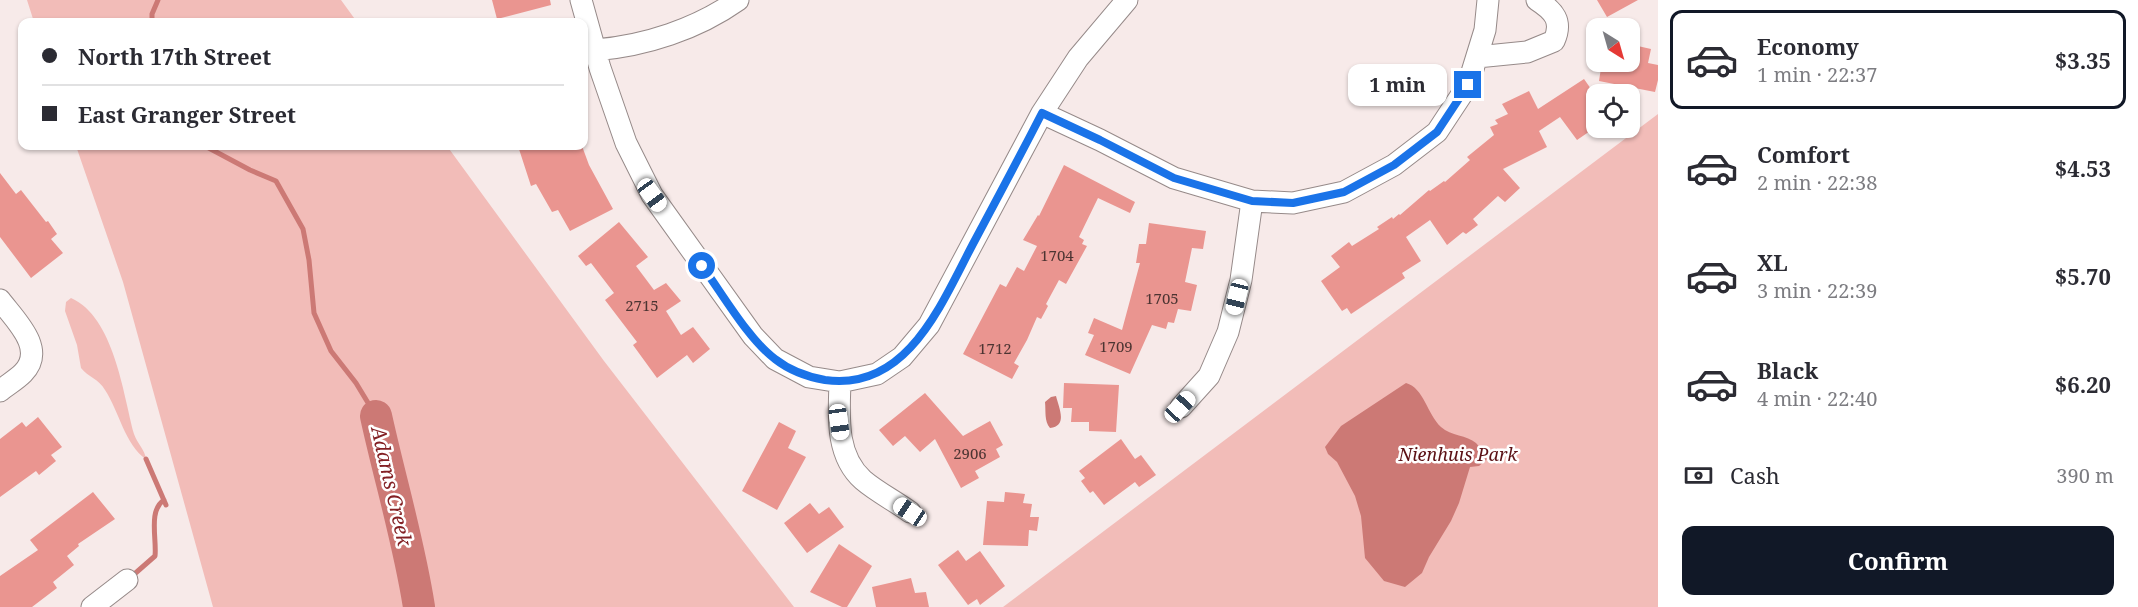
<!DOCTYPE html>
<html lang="en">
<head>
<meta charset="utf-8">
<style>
	:root { --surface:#fff; --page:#f7f7f7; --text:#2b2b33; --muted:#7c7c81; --line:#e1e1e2; --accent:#111827 }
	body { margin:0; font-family:"Noto Serif",serif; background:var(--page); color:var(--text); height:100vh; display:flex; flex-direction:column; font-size:22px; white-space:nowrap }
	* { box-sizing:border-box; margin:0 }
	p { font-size:20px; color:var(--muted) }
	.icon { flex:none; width:33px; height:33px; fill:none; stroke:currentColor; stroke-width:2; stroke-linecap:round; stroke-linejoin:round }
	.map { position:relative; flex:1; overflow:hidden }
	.drawer { display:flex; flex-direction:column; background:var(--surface); width:480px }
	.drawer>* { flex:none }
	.hud { position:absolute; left:18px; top:18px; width:570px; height:132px; border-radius:12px; box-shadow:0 2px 4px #0004; display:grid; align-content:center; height:132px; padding:0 24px; background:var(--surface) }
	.needle { width:39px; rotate:143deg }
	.controls { position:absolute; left:1586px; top:18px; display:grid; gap:12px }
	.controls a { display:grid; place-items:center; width:54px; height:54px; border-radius:12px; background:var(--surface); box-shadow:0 2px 4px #0004; font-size:30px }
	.end { position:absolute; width:27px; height:27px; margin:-14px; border:8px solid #1a73e8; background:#fff; box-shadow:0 0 0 3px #fff }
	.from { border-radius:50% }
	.bubble { position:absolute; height:42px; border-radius:12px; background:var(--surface); box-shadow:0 2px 4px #0004; font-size:20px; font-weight:700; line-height:42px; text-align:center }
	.car { position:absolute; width:18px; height:36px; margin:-18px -9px; border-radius:8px; box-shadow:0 0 4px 2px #0007; background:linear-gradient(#fff 24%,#345 0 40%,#fff 0 76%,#345 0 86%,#fff 0) }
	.hud b { display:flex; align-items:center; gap:21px; height:57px; font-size:22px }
	.hud b+b { border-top:2px solid var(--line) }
	.hud i { width:15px; height:15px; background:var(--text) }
	ul { padding:10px 0 0; list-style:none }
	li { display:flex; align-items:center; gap:18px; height:99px; margin:0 12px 9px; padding:0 12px; border:3px solid transparent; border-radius:12px }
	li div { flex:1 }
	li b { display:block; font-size:22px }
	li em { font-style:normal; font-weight:700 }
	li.selected { border-color:var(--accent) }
	li>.icon { width:54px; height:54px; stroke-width:1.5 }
	.pay { display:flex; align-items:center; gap:15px; height:66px; padding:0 24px; font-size:22px }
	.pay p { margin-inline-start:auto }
	.cta { display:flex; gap:12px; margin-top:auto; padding:12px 24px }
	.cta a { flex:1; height:69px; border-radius:12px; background:var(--accent); color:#fff; font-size:24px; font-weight:700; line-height:69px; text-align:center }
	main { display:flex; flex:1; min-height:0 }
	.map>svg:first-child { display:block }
	.green { fill:#f2bcb8 }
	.water { fill:#cc7975 }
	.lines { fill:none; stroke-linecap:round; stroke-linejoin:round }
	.stream { stroke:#cc7975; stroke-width:5 }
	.river { stroke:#cc7975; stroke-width:32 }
	.building { fill:#ea9590 }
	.minor-casing { stroke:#968a89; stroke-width:23 }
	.minor { stroke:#fff; stroke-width:21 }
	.route { stroke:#1a73e8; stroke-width:8 }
	.labels { text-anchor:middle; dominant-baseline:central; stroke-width:5; stroke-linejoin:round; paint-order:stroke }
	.number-label { font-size:15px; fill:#4c3432 }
	.park-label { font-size:18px; font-style:italic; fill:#5c1115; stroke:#fff }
	.water-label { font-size:20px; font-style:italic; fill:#832024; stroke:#fff }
</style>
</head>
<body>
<main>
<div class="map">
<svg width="1658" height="607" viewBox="0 0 1658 607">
	<rect width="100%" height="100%" fill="#f7eae9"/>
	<path class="green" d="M27 0H341L357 22H34Z
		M1658 114V607H1003Z
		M76 146H447L604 361 794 607H213L123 282Z
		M71 298C114 317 123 393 134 434 137 443 145 450 146 459 125 445 119 411 105 390 99 379 88 377 81 368L77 345 65 311 66 302Z"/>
	<path class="water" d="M1406 383C1424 388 1427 414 1441 427 1451 436 1467 435 1476 443 1480 447 1483 453 1487 459L1479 466 1470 467 1459 503 1451 521 1429 557 1422 573 1405 587 1384 581 1365 558 1361 516 1355 496 1337 462 1328 454 1325 447 1341 426Z
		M1056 396C1059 408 1068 426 1050 428 1044 421 1046 411 1045 402L1051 397Z"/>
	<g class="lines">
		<path class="stream" d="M152 22V14L158 0
			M205 146 250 170 276 181 303 229 309 260 314 313 331 351 356 383 376 416
			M146 459 166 505
			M131 577 155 556C157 540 148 510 164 500"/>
		<path class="river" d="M376 416C390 480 409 542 419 607"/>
	</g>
	<path class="building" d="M492 0H550L551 5 497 19Z
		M1597 0H1638L1607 17Z
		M1629 44 1651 49 1648 63 1658 65V80L1655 92 1599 81 1601 68 1605 69 1606 62H1629Z
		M1584 79 1596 96V127L1577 140 1560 117 1539 131 1547 147 1503 169 1520 188 1505 202 1498 196 1473 219 1478 225 1466 234 1463 232 1447 245 1430 220 1406 237 1421 261 1402 273 1405 278 1351 314 1347 308 1342 311 1321 281 1340 267 1331 256 1349 242 1352 246 1379 229 1377 227 1392 217 1393 219 1399 214 1400 215 1429 190 1430 191 1444 181 1445 182 1470 160 1467 157 1494 135 1490 127 1498 124 1495 120 1508 114 1502 104 1529 91 1538 109Z
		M518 146H582L589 165 613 209 570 231 558 210 552 212 536 184 531 186Z
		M1064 165 1135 202 1130 213 1098 198 1079 237 1084 240 1082 244 1087 246 1066 284 1059 280 1046 304 1048 306 1041 319 1037 317 1027 340 1014 363 1019 366 1012 379 963 354 1000 284 1006 287 1017 267 1024 271 1037 246 1023 240 1038 215 1039 216Z
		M0 173 16 194 21 190 46 222 48 221 57 234 51 239 63 253 31 278 0 237Z
		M619 222 648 257 636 266 654 290 666 283 681 301 666 311 681 335 693 327 710 349 693 363 687 355 657 378 633 345 637 342 605 300 614 293 591 263 586 266 578 256Z
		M1149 223 1206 231 1203 249 1192 248 1185 282 1197 285 1191 311 1178 309 1174 323 1168 322 1166 329 1152 325 1130 374 1085 355 1094 335 1088 333 1094 318 1122 330 1140 263H1136L1139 244H1146Z
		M1064 383 1119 385 1116 432 1089 431V422H1071L1072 408H1063Z
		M925 393 963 436 990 421 1003 445 996 449 1000 457 975 471 979 478 961 488 935 439 920 452 905 436 893 446 879 430Z
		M38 417 62 447 51 455 56 461 39 475 36 471 0 497V439L22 422 26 427Z
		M779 422 796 431 788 448 806 457 777 510 742 491Z
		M1121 439 1135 459 1141 455 1156 475 1139 487 1135 482 1104 505 1093 491 1090 493 1081 481 1085 478 1079 471Z
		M93 492 115 519 78 544 79 546 67 556 74 565 53 582 57 588 32 607H0V576L38 550 30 540Z
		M1005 492 1025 494 1023 503 1032 504 1030 517H1039L1037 531 1029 530 1028 546 983 545 987 501 1004 502Z
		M810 503 819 514 829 507 844 527 807 553 784 523Z
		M839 544 872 566 847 607H842L810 592Z
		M958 550 966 561 980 551 1005 586 980 605 977 599 968 605 938 565Z
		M911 578 915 593 926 592 929 607H876L872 587Z"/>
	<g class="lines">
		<g class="minor-casing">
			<path id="minor" d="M581 0 600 68 626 143 652 195 753 336 775 359 809 377 840 382 877 374 902 357 929 325 1042 113 1078 58 1127 0
				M595 50C645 46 697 29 738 0
				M1477 57 1527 52 1554 41C1563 21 1554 11 1537 0
				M1042 113 1100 140 1174 178 1252 201
				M0 300C15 320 47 349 23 373 16 380 7 385 0 391
				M840 382C839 415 835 455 863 480 877 492 895 501 910 512
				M1181 407 1209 376 1228 332 1241 280 1252 201 1293 203 1344 192 1394 165 1437 132 1468 85 1485 30 1488 0
				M92 607 127 580"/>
		</g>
		<use href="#minor" class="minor"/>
	</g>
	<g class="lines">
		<path class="route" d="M702 266C722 293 748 339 775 359 789 370 808 377 825 380 908 392 942 302 974 242 997 199 1020 156 1042 113L1100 140 1174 178 1252 201 1293 203 1344 192 1394 165 1437 132 1468 85"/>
	</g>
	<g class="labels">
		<g class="number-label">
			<text x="1057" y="255">1704</text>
			<text x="1162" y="298">1705</text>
			<text x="642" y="305">2715</text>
			<text x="1116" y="346">1709</text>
			<text x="995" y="348">1712</text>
			<text x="970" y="453">2906</text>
		</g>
		<g class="park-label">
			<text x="1458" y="454">Nienhuis Park</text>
		</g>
		<g class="water-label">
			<text transform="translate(392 486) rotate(77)">Adams Creek</text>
		</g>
	</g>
</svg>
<div class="controls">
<a><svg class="needle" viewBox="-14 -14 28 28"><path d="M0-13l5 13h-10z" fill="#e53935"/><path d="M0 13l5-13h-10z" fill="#7c7c81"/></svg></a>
<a><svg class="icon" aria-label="locate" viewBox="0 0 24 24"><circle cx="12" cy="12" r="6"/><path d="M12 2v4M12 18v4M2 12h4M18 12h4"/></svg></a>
</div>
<i class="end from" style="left:702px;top:266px"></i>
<i class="end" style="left:1468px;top:85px"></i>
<div class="bubble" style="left:1348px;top:64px;width:99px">1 min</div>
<i class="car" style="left:652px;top:195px;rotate:144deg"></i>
<i class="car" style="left:1237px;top:297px;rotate:194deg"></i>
<i class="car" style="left:1180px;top:407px;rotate:43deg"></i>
<i class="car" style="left:839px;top:422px;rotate:172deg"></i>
<i class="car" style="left:910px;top:512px;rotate:304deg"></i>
<div class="hud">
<b><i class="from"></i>North 17th Street</b>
<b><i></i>East Granger Street</b>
</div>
</div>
<section class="drawer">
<ul>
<li class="selected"><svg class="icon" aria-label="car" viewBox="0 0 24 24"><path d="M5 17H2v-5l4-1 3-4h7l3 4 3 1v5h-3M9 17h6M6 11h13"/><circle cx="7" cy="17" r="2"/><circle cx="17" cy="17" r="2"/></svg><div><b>Economy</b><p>1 min · 22:37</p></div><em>$3.35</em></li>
<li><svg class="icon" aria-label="car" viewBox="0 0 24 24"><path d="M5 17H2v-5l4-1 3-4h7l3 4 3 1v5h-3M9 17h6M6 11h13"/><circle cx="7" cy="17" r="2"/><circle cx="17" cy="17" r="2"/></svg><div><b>Comfort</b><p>2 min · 22:38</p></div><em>$4.53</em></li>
<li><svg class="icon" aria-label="car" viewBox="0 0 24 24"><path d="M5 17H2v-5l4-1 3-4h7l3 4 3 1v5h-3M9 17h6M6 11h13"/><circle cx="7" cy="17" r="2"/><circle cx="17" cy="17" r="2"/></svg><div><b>XL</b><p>3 min · 22:39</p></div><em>$5.70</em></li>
<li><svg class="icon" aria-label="car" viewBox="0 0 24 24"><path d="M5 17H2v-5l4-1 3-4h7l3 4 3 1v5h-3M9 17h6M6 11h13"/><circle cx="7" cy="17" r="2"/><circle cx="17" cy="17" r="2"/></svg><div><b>Black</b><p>4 min · 22:40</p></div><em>$6.20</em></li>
</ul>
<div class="pay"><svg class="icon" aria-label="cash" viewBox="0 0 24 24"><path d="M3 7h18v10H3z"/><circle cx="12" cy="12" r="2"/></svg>Cash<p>390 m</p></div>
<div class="cta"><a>Confirm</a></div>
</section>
</main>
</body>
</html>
